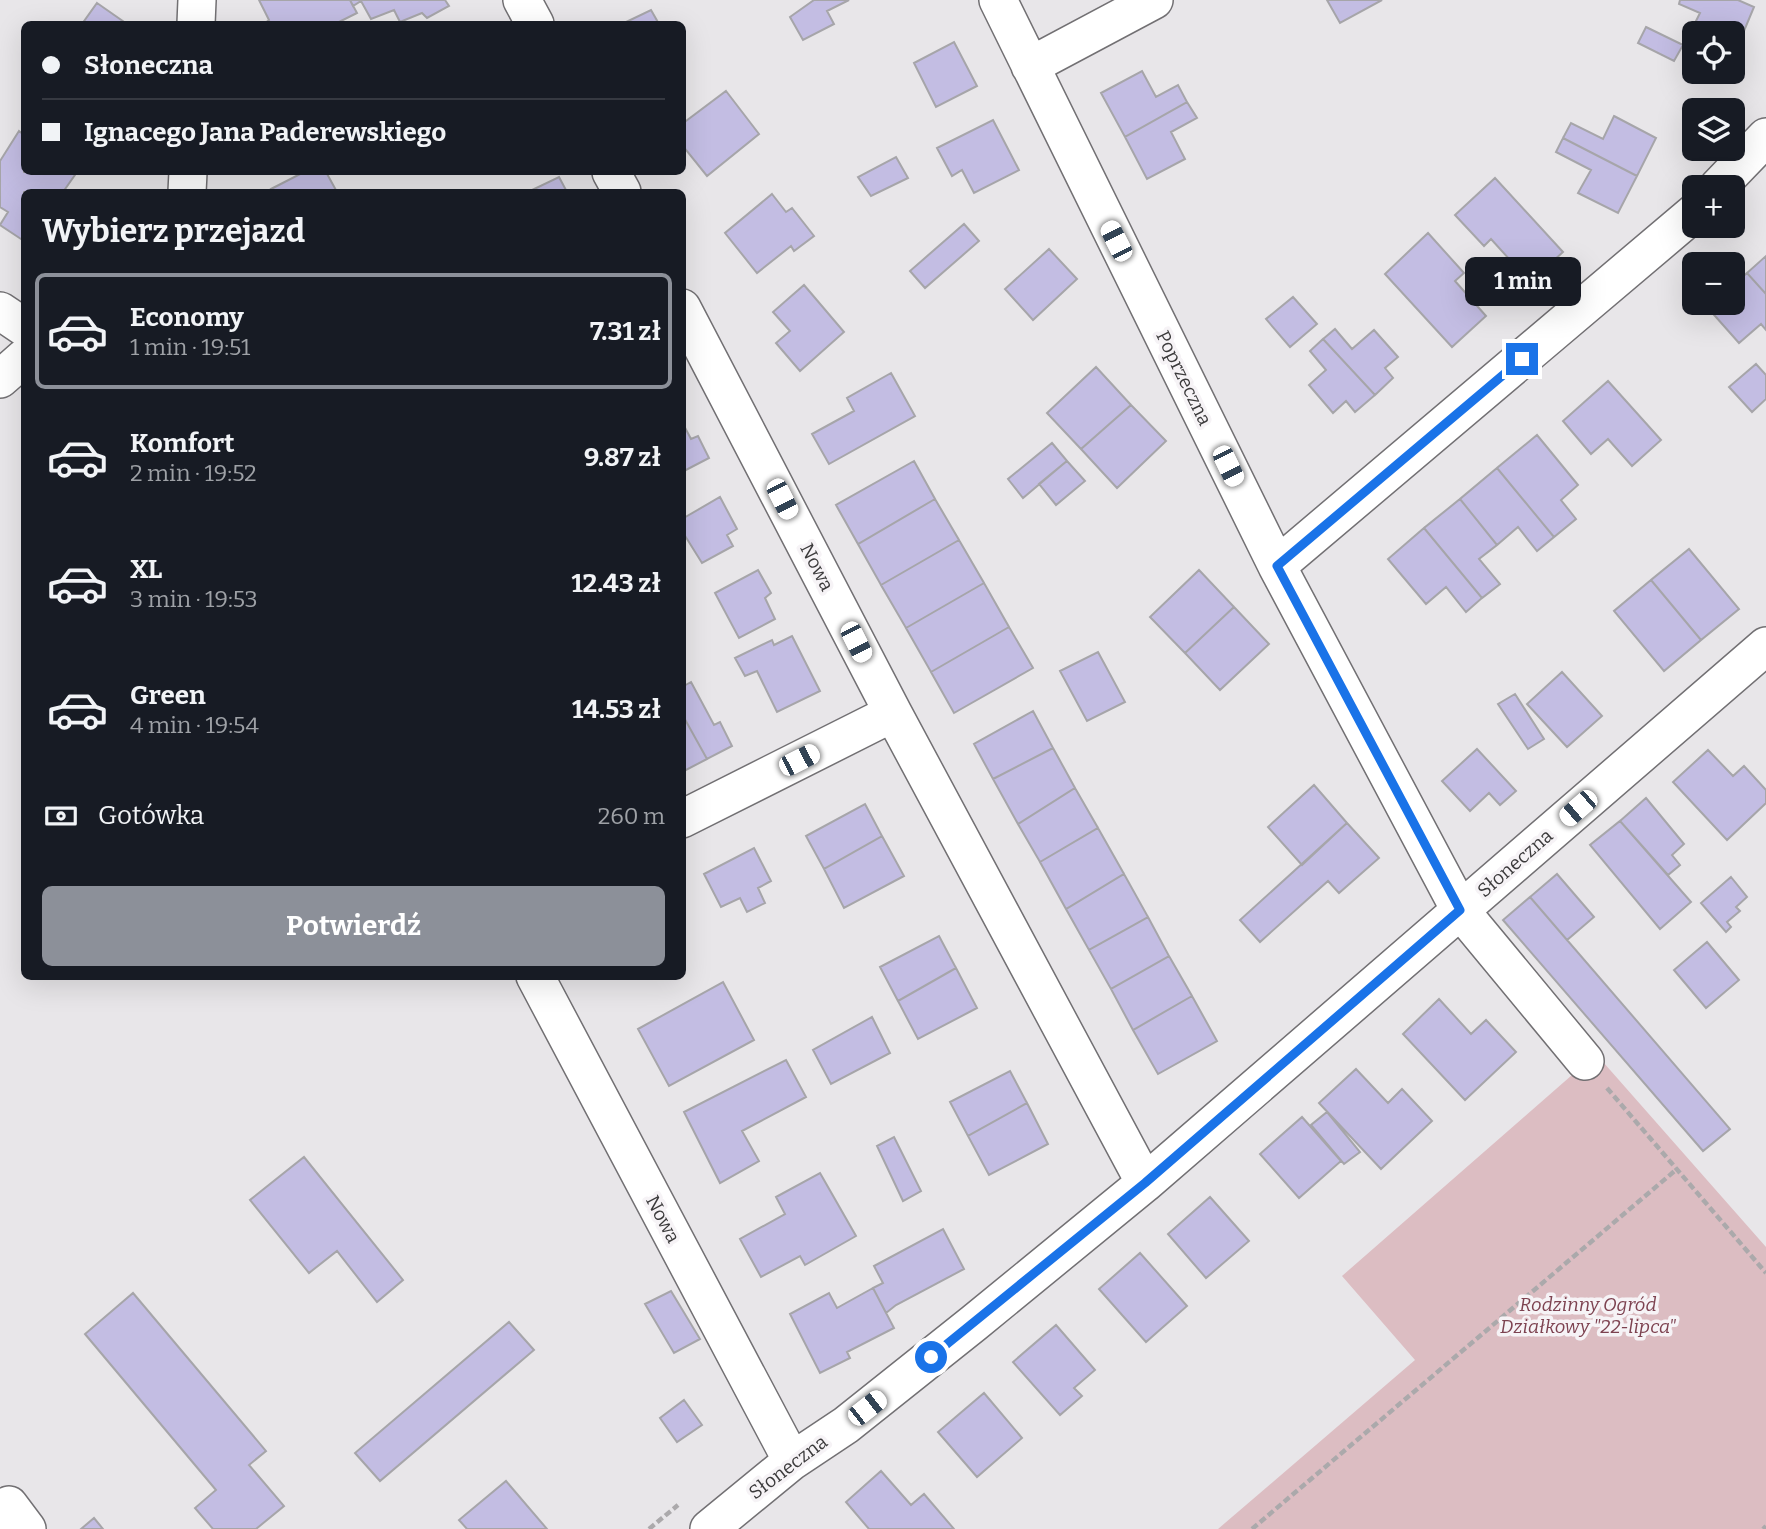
<!DOCTYPE html>
<html lang="pl">
<head>
<meta charset="utf-8">
<style>
	:root { --surface:#171b24; --page:#242831; --text:#f1f3f6; --muted:#9ea1a6; --line:#363941; --accent:#8c9099 }
	body { margin:0; font-family:Bitter,serif; background:var(--page); color:var(--text); height:100vh; display:flex; flex-direction:column; font-size:26px; white-space:nowrap }
	* { box-sizing:border-box; margin:0 }
	p { font-size:23px; color:var(--muted) }
	.icon { flex:none; width:38px; height:38px; fill:none; stroke:currentColor; stroke-width:2; stroke-linecap:round; stroke-linejoin:round }
	.map { position:relative; flex:1; overflow:hidden }
	.sheet { position:absolute; left:21px; top:189px; width:665px; height:791px; display:flex; flex-direction:column; background:var(--surface); border-radius:10px; box-shadow:0 7px 28px #0002 }
	.sheet>* { flex:none }
	.banner { position:absolute; left:21px; top:21px; width:665px; height:154px; border-radius:10px; box-shadow:0 7px 28px #0002; display:grid; align-content:center; height:154px; padding:0 21px; background:var(--surface) }
	.tools { position:absolute; left:1682px; top:21px; display:grid; gap:14px }
	.tools a { display:grid; place-items:center; width:63px; height:63px; border-radius:10px; background:var(--surface); box-shadow:0 7px 28px #0002; font-size:35px }
	.end { position:absolute; width:32px; height:32px; margin:-16px; border:9px solid #1a73e8; background:#fff; box-shadow:0 0 0 4px #fff }
	.from { border-radius:50% }
	.bubble { position:absolute; height:49px; border-radius:10px; background:var(--surface); box-shadow:0 7px 28px #0002; font-size:23px; font-weight:700; line-height:49px; text-align:center }
	.car { position:absolute; width:21px; height:42px; margin:-21px -10px; border-radius:9px; box-shadow:0 0 5px 2px #0007; background:linear-gradient(#fff 24%,#345 0 40%,#fff 0 76%,#345 0 86%,#fff 0) }
	.banner b { display:flex; align-items:center; gap:24px; height:66px; font-size:26px }
	.banner b+b { border-top:2px solid var(--line) }
	.banner i { width:18px; height:18px; background:var(--text) }
	ul { padding:0; list-style:none }
	li { display:flex; align-items:center; gap:21px; height:116px; margin:0 14px 10px; padding:0 7px; border:4px solid transparent; border-radius:10px }
	li div { flex:1 }
	li b { display:block; font-size:26px }
	li em { font-style:normal; font-weight:700 }
	li.active { border-color:var(--accent) }
	li>.icon { width:63px; height:63px; stroke-width:1.5 }
	h2 { padding:0 21px; font-size:32px; line-height:84px }
	.pay { display:flex; align-items:center; gap:18px; height:77px; padding:0 21px; font-size:26px }
	.pay p { margin-inline-start:auto }
	.cta { display:flex; gap:14px; margin-top:auto; padding:14px 21px }
	.cta a { flex:1; height:80px; border-radius:10px; background:var(--accent); color:#fff; font-size:28px; font-weight:700; line-height:80px; text-align:center }
	.map>svg:first-child { display:block }
	.green { fill:#dcbdc2 }
	.building { fill:#c3bde3; stroke:#a6a5a9; stroke-width:2 }
	.lines { fill:none; stroke-linecap:round; stroke-linejoin:round }
	.minor-casing { stroke:#727073; stroke-width:40 }
	.path { stroke:#aba9ab; stroke-width:4.5; stroke-dasharray:7 3.5; stroke-linecap:butt }
	.minor { stroke:#fff; stroke-width:37 }
	.route { stroke:#1a73e8; stroke-width:9 }
	.labels { text-anchor:middle; dominant-baseline:central; stroke-width:7; stroke-linejoin:round; paint-order:stroke }
	.street-label { font-size:19px; fill:#3b3a3b; stroke:#f6f3f6 }
	.park-label { font-size:19px; font-style:italic; fill:#7d4250; stroke:#f6f3f6 }
</style>
</head>
<body>
<div class="map">
<svg width="1766" height="1529" viewBox="0 0 1766 1529">
	<rect width="100%" height="100%" fill="#e8e6e9"/>
	<path class="green" d="M1596 1054 1766 1247V1529H1218L1415 1360 1342 1276Z"/>
	<path class="building" d="M259 0H350L357 13 335 24H264L269 20Z
		M350 0H445L449 6 427 18 422 13 400 22 394 10 371 19 361 1 353 6Z
		M814 0H849L827 11 834 24 803 40 790 17Z
		M1327 0H1382L1340 23Z
		M1680 0H1738L1754 7 1739 43 1732 40V33H1715L1694 25 1700 13 1679 4Z
		M97 3 127 24H82Z
		M651 10 659 24H622Z
		M1646 27 1683 45 1674 61 1638 43Z
		M954 42 977 86 936 107 914 63Z
		M1142 71 1156 97 1178 85 1187 102 1125 137 1101 93Z
		M726 91 759 134 707 176 682 145V124Z
		M1187 102 1197 118 1171 132 1185 159 1147 179 1125 137Z
		M1614 116 1656 138 1637 176 1563 138 1571 123 1603 139Z
		M993 120 1019 170 974 193 962 170 952 176 937 148Z
		M19 131 24 135V172H77L63 192H24V241L0 225 8 212 0 207V161Z
		M1563 138 1637 176 1618 213 1578 193 1591 170 1556 152Z
		M896 157 908 178 871 196 858 177Z
		M304 172H326L337 192H273L271 189Z
		M559 177 567 192H528Z
		M1495 178 1563 252 1530 282 1491 239 1484 246 1455 215Z
		M772 194 786 212 792 208 814 236 794 251 791 246 757 273 725 233Z
		M964 224 979 241 925 288 910 271Z
		M1428 233 1464 273 1455 281 1486 316 1452 347 1385 274Z
		M1049 249 1077 279 1033 320 1005 289Z
		M1766 256V294L1747 273Z
		M1747 273 1766 294V330L1761 324 1739 343 1708 308 1714 303H1732V286Z
		M804 285 844 332 800 371 776 343 790 331 773 312Z
		M1293 297 1317 324 1290 347 1266 319Z
		M1335 329 1352 349 1374 330 1398 357 1385 368 1393 378 1375 395 1323 339Z
		M1323 339 1375 395 1355 412 1346 401 1333 413 1309 385 1326 370 1310 351Z
		M1756 364 1766 375V399L1752 412 1729 387Z
		M1096 367 1131 405 1081 449 1047 413Z
		M891 373 915 416 829 464 812 434 854 411 847 398Z
		M1608 381 1661 440 1632 466 1608 439 1591 454 1563 421Z
		M1131 405 1166 441 1117 488 1081 449Z
		M682 422 691 439 698 436 709 458 682 472Z
		M1537 435 1578 485 1561 500 1576 519 1554 537 1497 468Z
		M1052 443 1067 461 1023 498 1008 479Z
		M914 461 935 499 858 544 836 505Z
		M1067 461 1085 481 1056 505 1039 484Z
		M1497 468 1554 537 1537 551 1518 527 1497 545 1460 499Z
		M720 497 737 529 727 535 733 546 702 563 682 531V519Z
		M935 499 959 540 881 585 858 544Z
		M1460 499 1497 545 1479 559 1500 584 1482 598 1424 528Z
		M1424 528 1482 598 1466 612 1446 587 1426 604 1388 559Z
		M959 540 984 583 906 628 881 585Z
		M1689 549 1739 609 1701 640 1651 580Z
		M758 570 771 593 765 598 775 619 739 638 715 593Z
		M1199 570 1234 607 1185 653 1150 617Z
		M1651 580 1701 640 1664 671 1614 611Z
		M984 583 1009 627 931 672 906 628Z
		M1234 607 1269 644 1220 690 1185 653Z
		M1009 627 1033 668 954 713 931 672Z
		M792 636 820 691 777 712 757 671 745 676 735 658 772 640 774 645Z
		M1098 652 1125 702 1087 721 1060 671Z
		M1562 672 1602 716 1567 747 1527 704Z
		M691 682 714 725 720 722 732 746 707 759 682 714V687Z
		M1515 694 1544 739 1528 749 1498 704Z
		M1033 711 1053 748 993 779 974 744Z
		M682 714 707 759 682 772Z
		M1053 748 1075 788 1018 824 993 779Z
		M1477 749 1516 791 1500 805 1489 793 1470 811 1442 781Z
		M1708 750 1733 776 1744 766 1766 790V803L1727 840 1673 782Z
		M1314 785 1347 823 1302 865 1268 827Z
		M1075 788 1098 828 1040 862 1018 824Z
		M1646 798 1684 844 1672 855 1680 865 1668 875 1620 821Z
		M865 804 882 836 824 869 806 836Z
		M1620 821 1691 902 1660 929 1590 845Z
		M1347 823 1379 858 1339 893 1328 881 1260 942 1240 920Z
		M1098 828 1124 874 1066 909 1040 862Z
		M882 836 904 876 844 908 824 869Z
		M754 848 771 881 758 888 765 903 747 912 740 898 721 907 704 874Z
		M1124 874 1148 917 1089 950 1066 909Z
		M1557 874 1594 917 1567 940 1530 897Z
		M1731 877 1747 897 1736 907 1740 911 1727 922 1731 927 1726 932 1701 903Z
		M1530 897 1730 1129 1703 1151 1503 920Z
		M1148 917 1169 956 1111 989 1089 950Z
		M939 936 956 968 898 1001 880 967Z
		M1707 942 1739 980 1706 1008 1674 970Z
		M1169 956 1192 996 1133 1030 1111 989Z
		M956 968 977 1008 918 1039 898 1001Z
		M723 982 754 1040 669 1086 638 1029Z
		M1192 996 1217 1041 1158 1074 1133 1030Z
		M1439 999 1471 1034 1486 1020 1516 1052 1465 1100 1403 1034Z
		M872 1017 890 1053 831 1084 813 1050Z
		M786 1060 806 1097 742 1131 759 1161 720 1183 684 1112Z
		M1356 1069 1388 1103 1402 1089 1432 1121 1381 1169 1319 1103Z
		M1010 1071 1027 1103 968 1136 950 1102Z
		M1027 1103 1048 1144 989 1175 968 1136Z
		M1327 1112 1360 1152 1344 1164 1311 1125Z
		M1302 1117 1341 1161 1299 1198 1260 1154Z
		M894 1137 921 1191 903 1201 877 1146Z
		M304 1157 403 1280 377 1302 337 1251 309 1273 250 1200Z
		M820 1173 856 1236 805 1265 800 1256 761 1277 740 1239 785 1214 776 1197Z
		M1210 1197 1249 1241 1206 1278 1168 1234Z
		M943 1229 964 1269 896 1305 886 1313 873 1288 883 1283 874 1266Z
		M1140 1253 1187 1306 1146 1342 1099 1289Z
		M873 1288 894 1328 847 1352 850 1358 820 1373 790 1314 829 1293 837 1308Z
		M671 1291 700 1339 674 1353 645 1304Z
		M133 1293 266 1451 249 1465 284 1506 256 1529H213L195 1508 216 1490 85 1334Z
		M509 1322 534 1350 380 1481 355 1453Z
		M1056 1325 1095 1370 1074 1388 1082 1396 1060 1415 1013 1362Z
		M984 1393 1022 1438 977 1477 938 1432Z
		M684 1400 702 1425 677 1442 660 1418Z
		M881 1471 911 1505 924 1494 954 1529H869L846 1502Z
		M506 1481 547 1529H467L459 1520Z
		M94 1518 103 1529H81Z"/>
	<g class="lines">
		<g class="minor-casing">
			<path id="minor" d="M522 0 535 24
				M998 0 1277 566 1460 910 1585 1061
				M196 24 197 0
				M1030 66 1154 0
				M611 172 622 192
				M1718 187 1766 137
				M187 192 188 172
				M682 308 893 713 1145 1183
				M0 311 24 327
				M0 379 24 358
				M1277 566 1694 213
				M682 819 893 713
				M535 976 792 1461
				M0 1512 9 1505 27 1529
				M709 1529 792 1461 846 1425 974 1323 1145 1183 1766 646"/>
		</g>
		<path class="path" d="M1607 1088 1766 1273
			M649 1529 678 1505
			M1252 1529 1677 1169
			M1763 1529 1766 1526"/>
		<use href="#minor" class="minor"/>
	</g>
	<g class="lines">
		<path class="route" d="M931 1357 1145 1183 1460 910 1277 566 1522 359"/>
	</g>
	<g class="labels">
		<g class="street-label">
			<text transform="translate(1184 378) rotate(64)">Poprzeczna</text>
			<text transform="translate(817 567) rotate(63)">Nowa</text>
			<text transform="translate(1515 863) rotate(-41)">Słoneczna</text>
			<text transform="translate(663 1219) rotate(62)">Nowa</text>
			<text transform="translate(788 1467) rotate(-37)">Słoneczna</text>
		</g>
		<g class="park-label">
			<text x="1588" y="1304">Rodzinny Ogród<tspan x="1588" dy="22">Działkowy "22-lipca"</tspan></text>
		</g>
	</g>
</svg>
<div class="tools">
<a><svg class="icon" aria-label="locate" viewBox="0 0 24 24"><circle cx="12" cy="12" r="6"/><path d="M12 2v4M12 18v4M2 12h4M18 12h4"/></svg></a>
<a><svg class="icon" aria-label="layers" viewBox="0 0 24 24"><path d="M12 4l9 5-9 5-9-5zM3 14l9 5 9-5"/></svg></a>
<a>+</a>
<a>−</a>
</div>
<i class="end from" style="left:931px;top:1357px"></i>
<i class="end" style="left:1522px;top:359px"></i>
<div class="bubble" style="left:1465px;top:257px;width:116px">1 min</div>
<i class="car" style="left:1116px;top:241px;rotate:333deg"></i>
<i class="car" style="left:1228px;top:466px;rotate:154deg"></i>
<i class="car" style="left:782px;top:499px;rotate:153deg"></i>
<i class="car" style="left:856px;top:642px;rotate:153deg"></i>
<i class="car" style="left:799px;top:760px;rotate:63deg"></i>
<i class="car" style="left:1578px;top:808px;rotate:229deg"></i>
<i class="car" style="left:867px;top:1408px;rotate:52deg"></i>
<div class="banner">
<b><i class="from"></i>Słoneczna</b>
<b><i></i>Ignacego Jana Paderewskiego</b>
</div>
<section class="sheet">
<h2>Wybierz przejazd</h2>
<ul>
<li class="active"><svg class="icon" aria-label="car" viewBox="0 0 24 24"><path d="M5 17H2v-5l4-1 3-4h7l3 4 3 1v5h-3M9 17h6M6 11h13"/><circle cx="7" cy="17" r="2"/><circle cx="17" cy="17" r="2"/></svg><div><b>Economy</b><p>1 min · 19:51</p></div><em>7.31 zł</em></li>
<li><svg class="icon" aria-label="car" viewBox="0 0 24 24"><path d="M5 17H2v-5l4-1 3-4h7l3 4 3 1v5h-3M9 17h6M6 11h13"/><circle cx="7" cy="17" r="2"/><circle cx="17" cy="17" r="2"/></svg><div><b>Komfort</b><p>2 min · 19:52</p></div><em>9.87 zł</em></li>
<li><svg class="icon" aria-label="car" viewBox="0 0 24 24"><path d="M5 17H2v-5l4-1 3-4h7l3 4 3 1v5h-3M9 17h6M6 11h13"/><circle cx="7" cy="17" r="2"/><circle cx="17" cy="17" r="2"/></svg><div><b>XL</b><p>3 min · 19:53</p></div><em>12.43 zł</em></li>
<li><svg class="icon" aria-label="car" viewBox="0 0 24 24"><path d="M5 17H2v-5l4-1 3-4h7l3 4 3 1v5h-3M9 17h6M6 11h13"/><circle cx="7" cy="17" r="2"/><circle cx="17" cy="17" r="2"/></svg><div><b>Green</b><p>4 min · 19:54</p></div><em>14.53 zł</em></li>
</ul>
<div class="pay"><svg class="icon" aria-label="cash" viewBox="0 0 24 24"><path d="M3 7h18v10H3z"/><circle cx="12" cy="12" r="2"/></svg>Gotówka<p>260 m</p></div>
<div class="cta"><a>Potwierdź</a></div>
</section>
</div>
</body>
</html>
